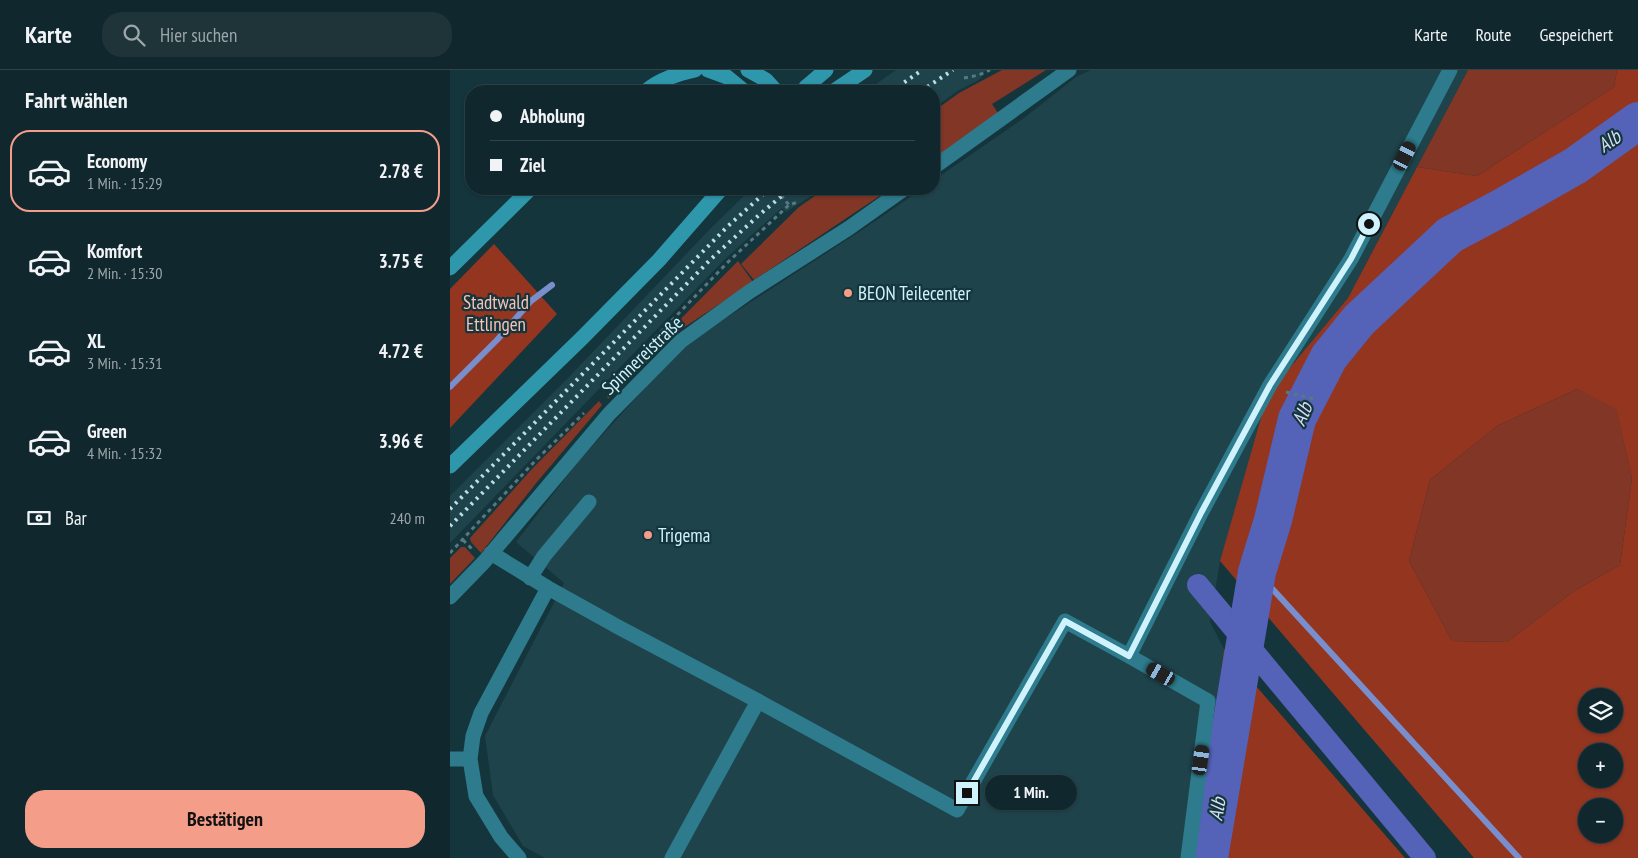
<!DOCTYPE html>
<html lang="de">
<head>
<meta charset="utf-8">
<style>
	:root { --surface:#10282d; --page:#1e3439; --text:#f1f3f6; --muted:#9ca6aa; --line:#304449; --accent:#f49e8a }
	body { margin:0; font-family:"PT Sans Narrow",sans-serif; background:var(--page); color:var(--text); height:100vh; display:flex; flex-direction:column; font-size:19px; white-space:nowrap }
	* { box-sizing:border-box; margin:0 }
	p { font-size:16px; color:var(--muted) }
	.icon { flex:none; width:28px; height:28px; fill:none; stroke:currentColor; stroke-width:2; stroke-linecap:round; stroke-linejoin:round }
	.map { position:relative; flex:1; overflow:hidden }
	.details { display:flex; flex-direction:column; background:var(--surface); width:450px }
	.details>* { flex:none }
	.top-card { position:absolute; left:15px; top:15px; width:475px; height:110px; border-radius:20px; box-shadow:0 1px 4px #0004,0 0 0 1px var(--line); display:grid; align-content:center; height:110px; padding:0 25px; background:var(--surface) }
	.buttons { position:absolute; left:1128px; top:618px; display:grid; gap:10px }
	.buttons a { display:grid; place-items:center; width:45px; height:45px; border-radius:50%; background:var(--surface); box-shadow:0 1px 4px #0004,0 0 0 1px var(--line); font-size:25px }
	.end { position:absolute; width:22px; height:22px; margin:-11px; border:6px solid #cff3fc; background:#111; box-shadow:0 0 0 2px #111 }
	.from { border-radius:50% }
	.bubble { position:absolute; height:35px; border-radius:18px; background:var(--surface); box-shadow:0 1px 4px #0004,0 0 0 1px var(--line); font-size:16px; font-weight:600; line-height:35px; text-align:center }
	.car { position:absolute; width:15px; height:30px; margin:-15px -8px; border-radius:6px; box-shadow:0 0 4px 1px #0007; background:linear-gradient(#222 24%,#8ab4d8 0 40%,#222 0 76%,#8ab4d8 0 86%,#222 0) }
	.top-card b { display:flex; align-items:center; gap:18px; height:48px; font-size:19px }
	.top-card b+b { border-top:1px solid var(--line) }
	.top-card i { width:12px; height:12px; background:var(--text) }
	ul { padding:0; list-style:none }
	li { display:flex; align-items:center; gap:15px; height:82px; margin:0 10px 8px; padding:0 15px; border:2px solid transparent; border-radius:20px }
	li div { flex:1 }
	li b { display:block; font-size:19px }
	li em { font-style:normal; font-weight:600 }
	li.active { border-color:var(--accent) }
	li>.icon { width:45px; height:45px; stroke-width:1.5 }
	h2 { padding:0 25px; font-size:22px; line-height:60px }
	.pay { display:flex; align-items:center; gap:12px; height:55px; padding:0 25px; font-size:19px }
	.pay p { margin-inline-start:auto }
	.cta { display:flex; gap:10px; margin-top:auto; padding:10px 25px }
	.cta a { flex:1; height:58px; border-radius:20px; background:var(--accent); color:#111; font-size:20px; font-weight:600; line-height:58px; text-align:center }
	header { display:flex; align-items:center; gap:30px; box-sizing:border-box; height:70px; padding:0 25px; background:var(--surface); border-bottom:1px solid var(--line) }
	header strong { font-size:24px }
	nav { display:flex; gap:28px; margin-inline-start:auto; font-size:18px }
	.search { width:350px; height:45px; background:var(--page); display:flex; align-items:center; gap:12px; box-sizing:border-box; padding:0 18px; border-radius:20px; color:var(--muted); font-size:19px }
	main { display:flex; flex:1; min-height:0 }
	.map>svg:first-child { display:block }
	.built { fill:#1f434b }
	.green { fill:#823625 }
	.forest { fill:#943520; fill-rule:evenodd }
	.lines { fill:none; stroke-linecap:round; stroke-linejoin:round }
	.stream { stroke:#798ecc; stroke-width:6 }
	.canal { stroke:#5462b7; stroke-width:22 }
	.river { stroke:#5462b7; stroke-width:38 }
	.path { stroke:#577980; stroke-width:3; stroke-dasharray:4 4; stroke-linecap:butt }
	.minor { stroke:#2d7b8c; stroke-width:15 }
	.major { stroke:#2f97ac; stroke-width:15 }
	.rail { stroke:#bce0e8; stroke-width:4; stroke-dasharray:2.5 5; stroke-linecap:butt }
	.route { stroke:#cff3fc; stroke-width:6 }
	.poi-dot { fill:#f49e8a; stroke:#15353c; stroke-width:2 }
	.labels { text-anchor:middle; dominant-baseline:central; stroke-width:4.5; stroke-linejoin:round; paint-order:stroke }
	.poi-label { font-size:19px; fill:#cff3fc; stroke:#15353c; text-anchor:start }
	.park-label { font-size:19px; fill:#f9c3b6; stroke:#15353c }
	.street-label { font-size:19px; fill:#cff3fc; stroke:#15353c }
	.water-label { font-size:20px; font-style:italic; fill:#d5dcf3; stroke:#15353c }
</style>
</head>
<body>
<header>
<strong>Karte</strong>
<div class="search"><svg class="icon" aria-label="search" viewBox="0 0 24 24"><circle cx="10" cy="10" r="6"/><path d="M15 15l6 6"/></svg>Hier suchen</div>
<nav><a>Karte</a><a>Route</a><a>Gespeichert</a></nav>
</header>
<main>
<section class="details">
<h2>Fahrt wählen</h2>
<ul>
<li class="active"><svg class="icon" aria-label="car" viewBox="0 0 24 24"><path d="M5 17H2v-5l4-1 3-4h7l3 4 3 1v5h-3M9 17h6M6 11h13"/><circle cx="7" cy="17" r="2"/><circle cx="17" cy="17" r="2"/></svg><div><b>Economy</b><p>1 Min. · 15:29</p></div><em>2.78 €</em></li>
<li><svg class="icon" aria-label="car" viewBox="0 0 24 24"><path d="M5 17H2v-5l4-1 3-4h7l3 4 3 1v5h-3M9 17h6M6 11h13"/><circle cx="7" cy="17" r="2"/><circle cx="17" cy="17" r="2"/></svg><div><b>Komfort</b><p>2 Min. · 15:30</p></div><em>3.75 €</em></li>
<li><svg class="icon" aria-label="car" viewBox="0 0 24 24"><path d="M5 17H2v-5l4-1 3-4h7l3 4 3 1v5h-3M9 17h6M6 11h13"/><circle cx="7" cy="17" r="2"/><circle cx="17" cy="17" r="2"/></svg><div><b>XL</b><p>3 Min. · 15:31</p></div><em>4.72 €</em></li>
<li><svg class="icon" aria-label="car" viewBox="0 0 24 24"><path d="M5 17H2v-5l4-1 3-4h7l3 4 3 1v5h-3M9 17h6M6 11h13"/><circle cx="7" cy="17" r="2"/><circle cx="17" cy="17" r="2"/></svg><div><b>Green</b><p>4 Min. · 15:32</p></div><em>3.96 €</em></li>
</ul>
<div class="pay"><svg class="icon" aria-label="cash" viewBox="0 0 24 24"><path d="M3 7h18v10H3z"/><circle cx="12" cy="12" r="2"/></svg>Bar<p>240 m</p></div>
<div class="cta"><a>Bestätigen</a></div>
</section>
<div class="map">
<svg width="1188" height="788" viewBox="0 0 1188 788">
	<rect width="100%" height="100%" fill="#15353c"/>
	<path class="built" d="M446 0H536L529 10 509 20 484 38V21H416Z
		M641 0H1018L898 228 823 318 770 491 760 552 774 579 749 788H95L73 776 43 725 35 666 114 513 66 472 127 393 233 276 412 160 472 119H484V110L574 48 626 7Z
		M301 119H372L336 142 332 138 275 189 0 473V426L118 308 260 159Z"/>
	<path class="green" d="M552 0H596L542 34 548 43 484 88V41L509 23Z
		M1018 0H1167L1164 17 1027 106 967 97Z
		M375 119H440L304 210 291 194 349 137Z
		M288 191 303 212 230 260 158 329 157 325 198 282Z
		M1127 319 1166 338 1182 408 1170 495 1124 521 1057 572 1002 571 959 491 980 410 1047 356Z
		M149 331 152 335 87 412 31 483 21 472 20 468 82 399Z
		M11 477H15L25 488 0 514V488Z"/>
	<path class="forest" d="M1167 0H1188V788H1024L770 491 817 327 823 318 898 228 967 97 1027 106 1164 17ZM1127 319 1166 339 1182 408 1170 495 1124 521 1057 572 1002 571 959 491 980 410 1047 356ZM1136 626H1164V654H1136ZM1136 681H1164V709H1136ZM1136 736H1164V764H1136Z
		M44 174 107 244 0 358V219Z
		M774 579 955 788H749Z"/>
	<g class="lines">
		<path class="stream" d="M0 317 47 270 81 231 102 215
			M807 502 1069 788"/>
		<path class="canal" d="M748 515 975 788"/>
		<path class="river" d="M759 788 807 502 823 450 847 349 879 287 909 250 1000 165 1049 139 1125 96 1188 51"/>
		<path class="path" d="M514 8 529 5 540 0
			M326 119 339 135
			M183 291 277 193 339 135 348 132
			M836 322 864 329
			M13 470 23 480
			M0 483 85 391 134 343"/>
		<path class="minor" d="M484 97 619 0
			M41 483 98 518 31 643 23 666 20 689 26 726 51 767 69 788
			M80 508 94 486 139 432
			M98 518 170 558 308 631 507 740 615 551 679 586 751 443 820 315 901 189 1000 0
			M0 527 34 492 159 344 231 271 299 222 399 158 454 119
			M679 586 758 631 738 788
			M0 689H20
			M222 788 308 631"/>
		<path class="major" d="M258 0 277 7 294 21
			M298 0 316 10 326 21
			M196 21C210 9 228 4 245 0
			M353 21 356 17 376 0
			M384 21 415 0
			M0 198 80 119
			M0 396 132 268 209 190 271 119"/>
		<path class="rail" d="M442 21 472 0
			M471 21 503 0
			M0 439 278 156 319 119
			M0 456 261 189 309 145 340 119"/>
	</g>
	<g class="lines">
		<path class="route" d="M517 723 615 551 679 586 751 443 820 315 901 189 919 154"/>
	</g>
	<g class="poi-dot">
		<circle cx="398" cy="223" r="5"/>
		<circle cx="198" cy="465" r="5"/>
	</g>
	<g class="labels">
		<g class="poi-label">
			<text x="408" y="223">BEON Teilecenter</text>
			<text x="208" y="465">Trigema</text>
		</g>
		<g class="park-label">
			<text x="46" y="232">Stadtwald<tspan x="46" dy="22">Ettlingen</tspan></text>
		</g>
		<g class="street-label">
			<text transform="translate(192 285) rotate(-44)">Spinnereistraße</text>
		</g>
		<g class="water-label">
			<text transform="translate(1159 71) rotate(-35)">Alb</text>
			<text transform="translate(852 344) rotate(-67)">Alb</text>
			<text transform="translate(767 739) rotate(-80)">Alb</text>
		</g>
	</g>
</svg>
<div class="buttons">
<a><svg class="icon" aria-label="layers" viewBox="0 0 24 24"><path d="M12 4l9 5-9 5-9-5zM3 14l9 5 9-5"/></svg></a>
<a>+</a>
<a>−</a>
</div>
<i class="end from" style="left:919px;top:154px"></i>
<i class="end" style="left:517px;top:723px"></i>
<div class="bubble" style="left:535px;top:705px;width:92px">1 Min.</div>
<i class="car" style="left:955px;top:86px;rotate:27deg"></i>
<i class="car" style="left:711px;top:604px;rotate:300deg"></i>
<i class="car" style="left:751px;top:690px;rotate:8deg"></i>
<div class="top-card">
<b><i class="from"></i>Abholung</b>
<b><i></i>Ziel</b>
</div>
</div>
</main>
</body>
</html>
